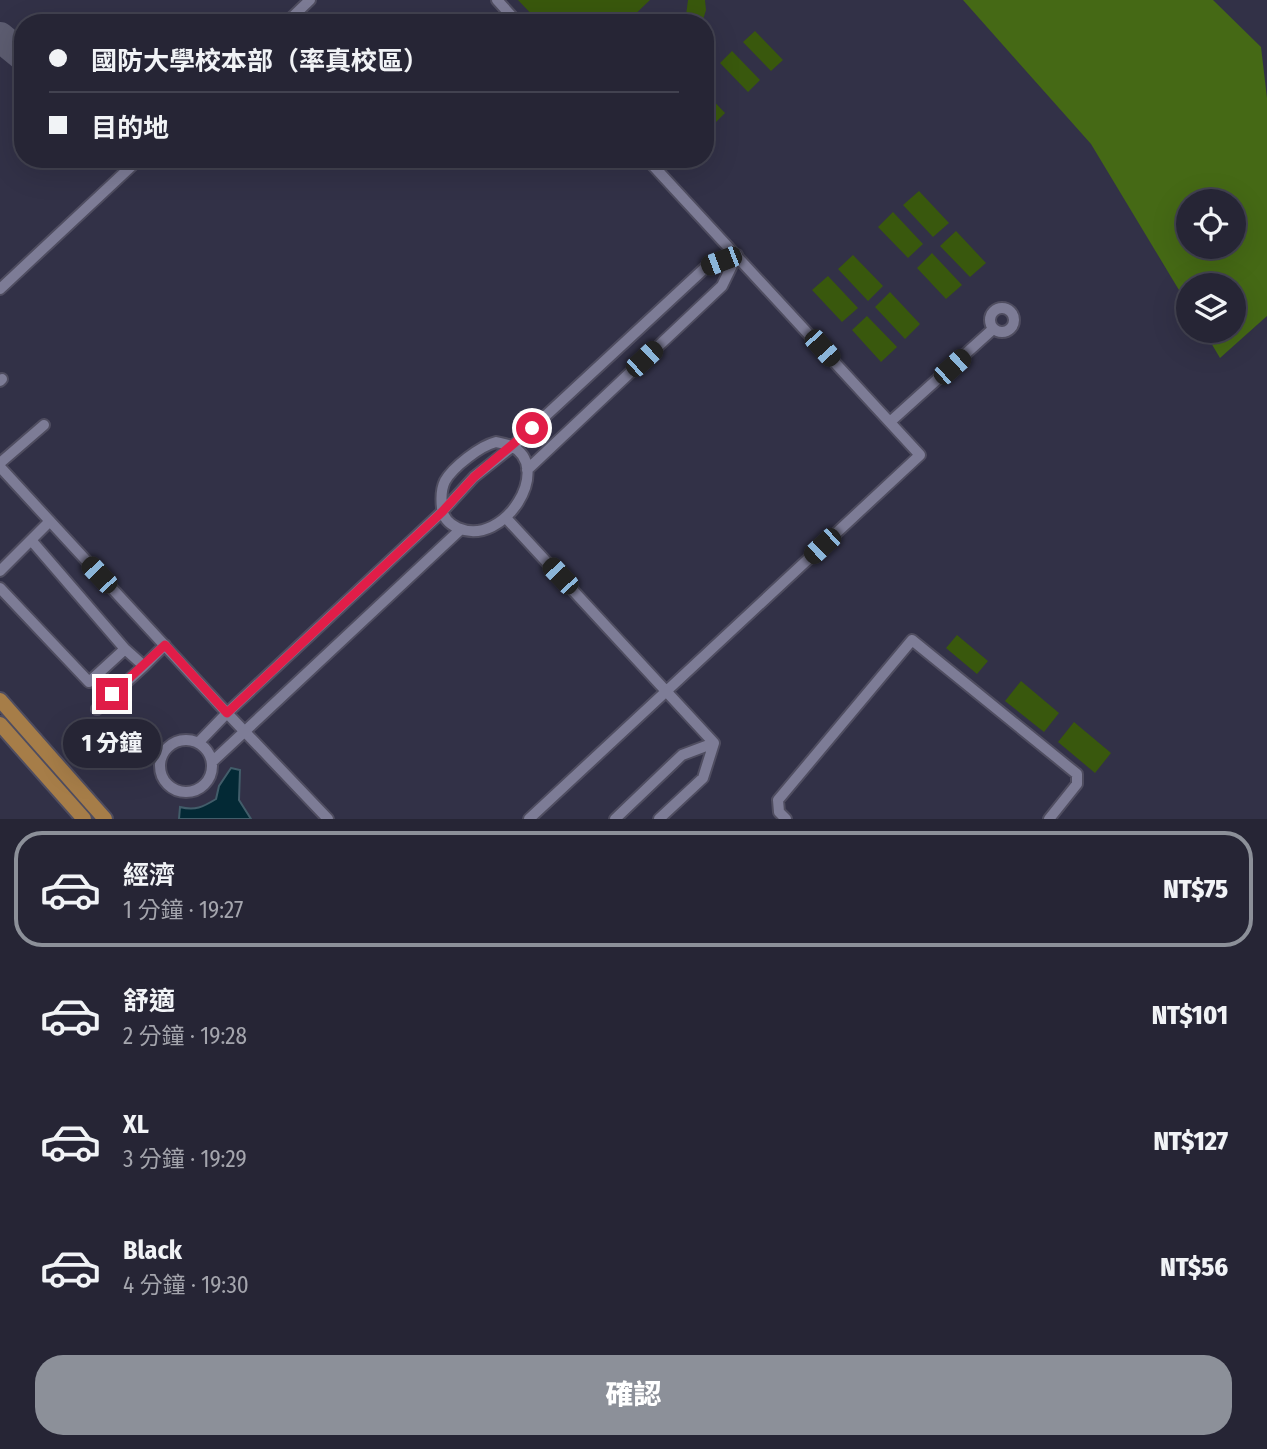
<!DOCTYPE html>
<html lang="zh-TW">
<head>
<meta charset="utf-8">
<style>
	:root { --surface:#262535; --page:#323141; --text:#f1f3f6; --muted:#a4a5ad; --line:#424250; --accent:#8c9099 }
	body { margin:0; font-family:"Fira Sans Condensed","Noto Sans TC",sans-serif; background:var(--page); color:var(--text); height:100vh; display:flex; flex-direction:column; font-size:26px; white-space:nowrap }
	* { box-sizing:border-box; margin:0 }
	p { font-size:23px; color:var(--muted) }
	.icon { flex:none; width:38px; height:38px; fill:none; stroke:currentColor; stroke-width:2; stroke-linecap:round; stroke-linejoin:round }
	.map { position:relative; height:819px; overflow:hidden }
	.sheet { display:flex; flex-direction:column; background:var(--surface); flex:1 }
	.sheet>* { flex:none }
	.banner { position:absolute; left:14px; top:14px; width:700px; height:154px; border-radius:28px; box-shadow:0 7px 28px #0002,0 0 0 2px var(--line); display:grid; align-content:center; height:154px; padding:0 35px; background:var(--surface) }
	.tools { position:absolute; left:1176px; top:189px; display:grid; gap:14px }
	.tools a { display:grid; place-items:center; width:70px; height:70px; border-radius:50%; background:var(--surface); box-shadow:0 7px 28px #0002,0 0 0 2px var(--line); font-size:35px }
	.end { position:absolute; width:32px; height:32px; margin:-16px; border:9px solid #e11d48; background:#fff; box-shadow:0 0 0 4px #fff }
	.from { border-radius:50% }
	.bubble { position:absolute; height:49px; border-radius:24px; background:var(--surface); box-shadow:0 7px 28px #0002,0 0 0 2px var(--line); font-size:23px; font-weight:800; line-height:49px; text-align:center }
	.car { position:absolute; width:21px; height:42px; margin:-21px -10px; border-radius:9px; box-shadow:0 0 5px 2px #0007; background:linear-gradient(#222 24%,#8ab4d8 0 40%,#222 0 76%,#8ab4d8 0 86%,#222 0) }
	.banner b { display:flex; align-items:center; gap:24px; height:66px; font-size:26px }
	.banner b+b { border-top:2px solid var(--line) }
	.banner i { width:18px; height:18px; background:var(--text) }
	ul { padding:12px 0 0; list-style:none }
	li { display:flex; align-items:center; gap:21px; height:116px; margin:0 14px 10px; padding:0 21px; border:4px solid transparent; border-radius:28px }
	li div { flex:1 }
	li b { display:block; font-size:26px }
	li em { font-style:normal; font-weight:800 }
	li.selected { border-color:var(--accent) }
	li>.icon { width:63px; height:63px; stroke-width:1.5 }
	.action { display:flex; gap:14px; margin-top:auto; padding:14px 35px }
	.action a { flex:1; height:80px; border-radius:28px; background:var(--accent); color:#fff; font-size:28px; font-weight:800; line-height:80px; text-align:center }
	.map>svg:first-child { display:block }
	.green { fill:#39580d }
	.forest { fill:#456915; fill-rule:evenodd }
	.water { fill:#032935; stroke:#425d6a; stroke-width:2 }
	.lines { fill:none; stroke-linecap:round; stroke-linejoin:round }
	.taxiway { stroke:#5c5c70; stroke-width:30 }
	.minor-casing { stroke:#4f4d60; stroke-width:14 }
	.major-casing { stroke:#4f4d60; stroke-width:18 }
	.minor { stroke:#7d7c96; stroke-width:10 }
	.major { stroke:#a67d48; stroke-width:14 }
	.route { stroke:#e11d48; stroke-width:9 }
</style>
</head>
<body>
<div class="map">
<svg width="1267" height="819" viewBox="0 0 1267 819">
	<rect width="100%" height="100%" fill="#323147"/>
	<path class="green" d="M518 0H650L626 23H540Z
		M688 0H705L706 10 702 23H685Z
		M755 31 783 60 771 71 743 42Z
		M732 51 760 80 748 92 720 63Z
		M705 92 725 113 713 125 705 116Z
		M919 191 949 223 933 237 903 205Z
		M893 212 923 244 908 258 878 227Z
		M956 231 986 263 970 277 940 246Z
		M932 253 962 285 946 299 917 268Z
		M853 255 883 286 868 301 838 269Z
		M828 276 858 308 842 322 812 290Z
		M890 292 920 324 905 339 875 307Z
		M867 316 897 347 881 362 852 330Z
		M957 635 988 661 977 674 946 648Z
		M1021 681 1059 713 1044 732 1005 701Z
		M1074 722 1111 753 1095 773 1058 742Z"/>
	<path class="forest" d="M963 0H1213L1261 47 1267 98V316L1220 358 1204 331H1234V285H1188V305L1091 144ZM1188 201H1234V247H1188Z"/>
	<path class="water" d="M231 768 240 770 239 800 251 819H179L180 807C195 811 203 807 216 799L219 786Z"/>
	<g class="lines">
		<path class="taxiway" d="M0 37 23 56"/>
		<g class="minor-casing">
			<path id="minor" d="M497 0 518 23
				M286 23 310 0
				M0 289 139 159
				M990 320a12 12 0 1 1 24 0a12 12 0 1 1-24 0Z
				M0 381 2 379
				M890 422 993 329
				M496 442C500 443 507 444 511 446 554 466 505 548 458 528 449 524 443 518 442 508 441 499 441 489 445 481 453 467 480 446 496 442Z
				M0 463 44 425
				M0 467 227 713 328 819
				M506 518 714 743
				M0 571 50 521
				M0 588 89 682 125 649 31 540
				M125 649 144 666 165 645
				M97 709 144 666
				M160 766a26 26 0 1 1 52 0a26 26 0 1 1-52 0Z
				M199 742 227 713 442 512 474 477 513 446 706 267 737 255 722 286 527 470
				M212 762 461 529
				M529 819 920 455 647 159
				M615 819 682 755 714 743
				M659 819 703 778 714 743
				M786 819 779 812 778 800 912 640 1077 774V784L1049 819"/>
		</g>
		<g class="major-casing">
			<path id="major" d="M0 700 105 819
				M0 724 84 819"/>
		</g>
		<use href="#minor" class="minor"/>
		<use href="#major" class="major"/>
	</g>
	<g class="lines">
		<path class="route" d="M112 694 165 645 227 713 442 512 474 477 532 428"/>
	</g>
</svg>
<div class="tools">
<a><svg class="icon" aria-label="locate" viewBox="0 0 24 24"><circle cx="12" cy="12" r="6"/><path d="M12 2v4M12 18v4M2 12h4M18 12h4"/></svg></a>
<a><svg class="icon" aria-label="layers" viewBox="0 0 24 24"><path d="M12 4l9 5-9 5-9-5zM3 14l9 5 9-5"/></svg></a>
</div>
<i class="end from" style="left:532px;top:428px"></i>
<i class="end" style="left:112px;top:694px"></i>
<div class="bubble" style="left:63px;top:719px;width:98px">1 分鐘</div>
<i class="car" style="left:721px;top:261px;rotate:249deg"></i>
<i class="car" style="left:822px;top:348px;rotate:138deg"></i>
<i class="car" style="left:644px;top:359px;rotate:47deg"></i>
<i class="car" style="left:952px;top:367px;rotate:48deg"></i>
<i class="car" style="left:822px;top:546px;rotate:227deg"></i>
<i class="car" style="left:99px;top:575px;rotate:317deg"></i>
<i class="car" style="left:560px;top:576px;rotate:317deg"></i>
<div class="banner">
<b><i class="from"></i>國防大學校本部（率真校區）</b>
<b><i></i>目的地</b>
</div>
</div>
<section class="sheet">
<ul>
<li class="selected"><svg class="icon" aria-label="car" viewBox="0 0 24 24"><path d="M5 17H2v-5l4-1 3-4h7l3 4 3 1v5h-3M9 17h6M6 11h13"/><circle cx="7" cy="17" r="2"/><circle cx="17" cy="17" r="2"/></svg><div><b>經濟</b><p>1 分鐘 · 19:27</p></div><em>NT$75</em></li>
<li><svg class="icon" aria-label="car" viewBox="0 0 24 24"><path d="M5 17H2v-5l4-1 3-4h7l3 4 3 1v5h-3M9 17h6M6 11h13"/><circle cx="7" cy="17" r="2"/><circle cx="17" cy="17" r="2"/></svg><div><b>舒適</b><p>2 分鐘 · 19:28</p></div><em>NT$101</em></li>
<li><svg class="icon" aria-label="car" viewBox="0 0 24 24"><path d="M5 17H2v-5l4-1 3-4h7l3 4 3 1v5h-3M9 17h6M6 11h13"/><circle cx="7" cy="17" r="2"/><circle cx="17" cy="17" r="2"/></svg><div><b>XL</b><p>3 分鐘 · 19:29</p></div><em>NT$127</em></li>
<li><svg class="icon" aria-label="car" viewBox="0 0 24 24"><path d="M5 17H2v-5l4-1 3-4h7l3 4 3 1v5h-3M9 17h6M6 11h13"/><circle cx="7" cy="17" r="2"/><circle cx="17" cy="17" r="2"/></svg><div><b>Black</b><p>4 分鐘 · 19:30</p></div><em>NT$56</em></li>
</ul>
<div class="action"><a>確認</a></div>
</section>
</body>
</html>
